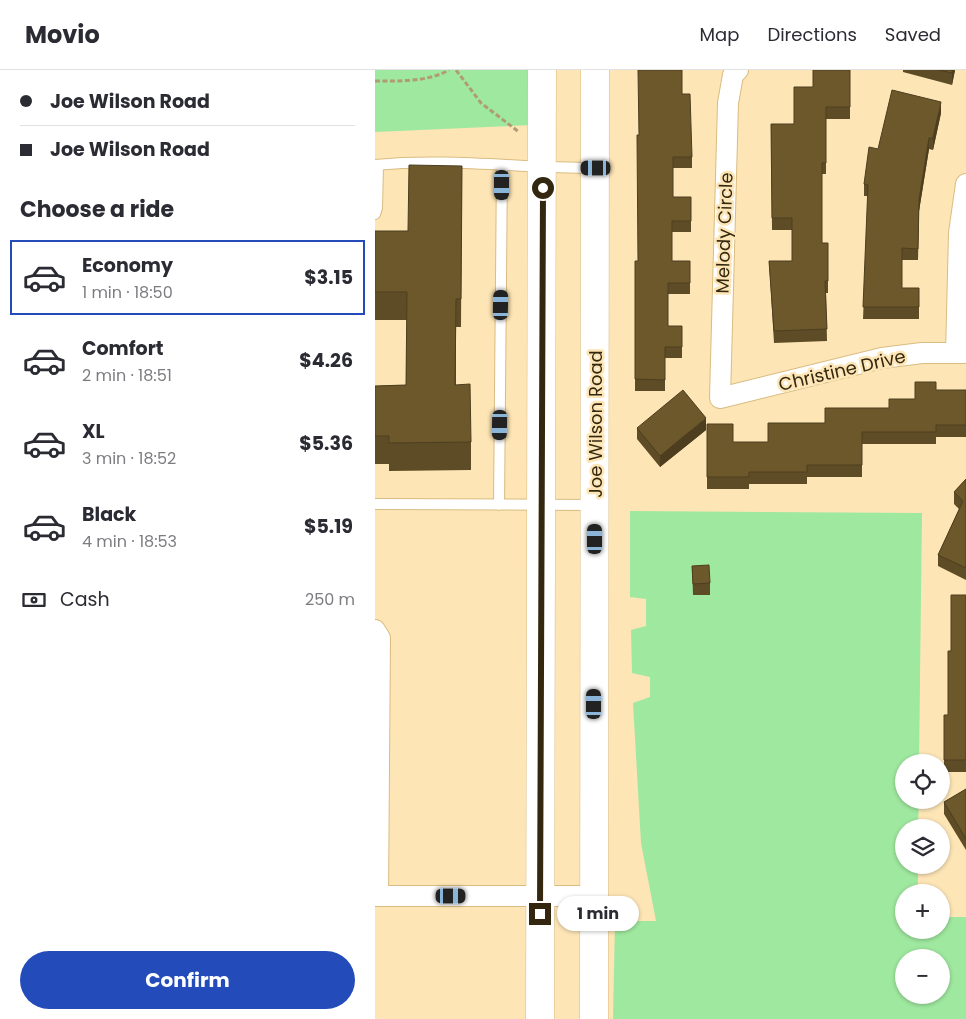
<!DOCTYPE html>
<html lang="en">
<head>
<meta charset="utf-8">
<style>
	:root { --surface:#fff; --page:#f7f7f7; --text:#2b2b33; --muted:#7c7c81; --line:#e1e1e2; --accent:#234bba }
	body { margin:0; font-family:Poppins,sans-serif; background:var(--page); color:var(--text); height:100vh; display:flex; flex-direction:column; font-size:19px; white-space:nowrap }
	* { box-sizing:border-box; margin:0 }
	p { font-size:16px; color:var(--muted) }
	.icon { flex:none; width:28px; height:28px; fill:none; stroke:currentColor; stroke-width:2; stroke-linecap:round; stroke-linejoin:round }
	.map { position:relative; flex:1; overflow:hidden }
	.drawer { display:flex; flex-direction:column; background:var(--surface); width:375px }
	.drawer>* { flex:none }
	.guide { display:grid; align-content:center; height:110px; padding:0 20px; background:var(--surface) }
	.fabs { position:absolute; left:520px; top:684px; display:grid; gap:10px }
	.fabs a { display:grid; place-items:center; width:55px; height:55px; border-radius:50%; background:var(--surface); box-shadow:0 1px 4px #0004; font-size:25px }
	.end { position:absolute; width:22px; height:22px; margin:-11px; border:6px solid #33280f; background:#fff; box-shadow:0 0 0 2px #fff }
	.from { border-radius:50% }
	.bubble { position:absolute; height:35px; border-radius:18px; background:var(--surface); box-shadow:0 1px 4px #0004; font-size:16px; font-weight:700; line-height:35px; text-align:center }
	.car { position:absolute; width:15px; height:30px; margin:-15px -8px; border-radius:6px; box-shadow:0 0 4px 1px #0007; background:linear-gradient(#222 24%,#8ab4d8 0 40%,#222 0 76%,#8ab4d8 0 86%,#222 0) }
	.guide b { display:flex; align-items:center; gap:18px; height:48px; font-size:19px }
	.guide b+b { border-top:1px solid var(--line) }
	.guide i { width:12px; height:12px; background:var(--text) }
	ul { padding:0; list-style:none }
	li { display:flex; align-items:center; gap:15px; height:75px; margin:0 10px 8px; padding:0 10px; border:2px solid transparent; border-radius:0px }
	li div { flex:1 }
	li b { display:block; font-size:19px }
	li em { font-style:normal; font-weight:700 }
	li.current { border-color:var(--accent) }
	li>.icon { width:45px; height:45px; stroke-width:1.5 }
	h2 { padding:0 20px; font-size:22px; line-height:60px }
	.pay { display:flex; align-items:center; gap:12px; height:55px; padding:0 20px; font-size:19px }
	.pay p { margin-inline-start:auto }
	.button { display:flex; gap:10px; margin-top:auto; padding:10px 20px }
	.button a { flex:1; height:58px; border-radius:30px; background:var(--accent); color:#fff; font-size:20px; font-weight:700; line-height:58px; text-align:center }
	header { display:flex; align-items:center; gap:30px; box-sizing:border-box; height:70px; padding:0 25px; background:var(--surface); border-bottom:1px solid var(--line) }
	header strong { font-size:24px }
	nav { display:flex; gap:28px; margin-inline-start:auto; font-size:18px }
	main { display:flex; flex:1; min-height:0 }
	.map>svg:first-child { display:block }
	.green { fill:#9fe89f; fill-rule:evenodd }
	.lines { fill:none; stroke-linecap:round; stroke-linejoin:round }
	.lane-casing { stroke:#d9bc81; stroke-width:12 }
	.street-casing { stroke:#d9bc81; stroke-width:22 }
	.secondary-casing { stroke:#d9bc81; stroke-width:29 }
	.path { stroke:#af9c75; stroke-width:3; stroke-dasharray:5 2.5; stroke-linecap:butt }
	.lane { stroke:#fff; stroke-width:10 }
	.street { stroke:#fff; stroke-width:20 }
	.secondary { stroke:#fff; stroke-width:28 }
	.wall { fill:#5e4c26 }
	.shaded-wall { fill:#4c3e1f }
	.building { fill:#6d582c; stroke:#4c3e1f }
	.route { stroke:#33280f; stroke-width:6 }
	.labels { text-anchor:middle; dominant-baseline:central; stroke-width:5; stroke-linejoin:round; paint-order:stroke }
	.street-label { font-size:18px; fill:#33280f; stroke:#fde5b6 }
</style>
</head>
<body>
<header>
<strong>Movio</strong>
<nav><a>Map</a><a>Directions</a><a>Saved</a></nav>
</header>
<main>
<section class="drawer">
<div class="guide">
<b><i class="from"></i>Joe Wilson Road</b>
<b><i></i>Joe Wilson Road</b>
</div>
<h2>Choose a ride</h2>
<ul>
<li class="current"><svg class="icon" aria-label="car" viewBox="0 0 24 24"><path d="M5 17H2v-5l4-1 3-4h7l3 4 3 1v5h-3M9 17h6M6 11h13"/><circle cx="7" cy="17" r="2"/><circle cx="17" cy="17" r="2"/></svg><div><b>Economy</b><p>1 min · 18:50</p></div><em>$3.15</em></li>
<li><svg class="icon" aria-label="car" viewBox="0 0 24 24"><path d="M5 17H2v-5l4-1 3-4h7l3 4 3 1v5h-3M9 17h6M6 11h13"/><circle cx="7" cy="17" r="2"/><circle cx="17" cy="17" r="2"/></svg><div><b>Comfort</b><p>2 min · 18:51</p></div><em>$4.26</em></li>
<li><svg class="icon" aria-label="car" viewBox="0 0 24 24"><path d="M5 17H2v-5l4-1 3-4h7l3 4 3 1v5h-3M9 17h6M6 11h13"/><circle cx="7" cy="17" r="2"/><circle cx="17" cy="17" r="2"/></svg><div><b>XL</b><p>3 min · 18:52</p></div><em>$5.36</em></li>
<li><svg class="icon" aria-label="car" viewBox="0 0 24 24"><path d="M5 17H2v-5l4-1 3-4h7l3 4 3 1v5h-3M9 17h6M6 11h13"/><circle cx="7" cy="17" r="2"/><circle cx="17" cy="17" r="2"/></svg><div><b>Black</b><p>4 min · 18:53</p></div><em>$5.19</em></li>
</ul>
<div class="pay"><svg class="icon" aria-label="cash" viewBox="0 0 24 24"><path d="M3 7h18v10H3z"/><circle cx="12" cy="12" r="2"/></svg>Cash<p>250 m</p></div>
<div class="button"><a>Confirm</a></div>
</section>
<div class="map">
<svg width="591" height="949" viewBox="0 0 591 949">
	<rect width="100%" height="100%" fill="#fde5b6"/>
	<path class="green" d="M0 0H157V55L0 62Z
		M255 441 547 443 544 692H529V730H544L543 757 529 758V795H543V822H529V860H566V847H591V949H238L240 851H281L266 773 258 633 275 627V607L257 603 256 560 271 556V529L255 527ZM529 888H566V925H529Z"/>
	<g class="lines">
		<g class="lane-casing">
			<path id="lane" d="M0 95C73 88 145 98 218 98
				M0 144 2 138 3 95
				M0 434 219 435
				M124 435 127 95"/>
		</g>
		<g class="street-casing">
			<path id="street" d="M363 0 358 5 353 33 345 328 507 288 547 283H591
				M581 283 584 163 591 114
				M0 560 5 568 3 826
				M0 826H219"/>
		</g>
		<g class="secondary-casing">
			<path id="secondary" d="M165 949 167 0
				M219 949 220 0"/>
		</g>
		<path class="path" d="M81 0 106 33 144 62
			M0 11C22 11 54 12 74 0"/>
		<use href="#lane" class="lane"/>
		<use href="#street" class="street"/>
		<use href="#secondary" class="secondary"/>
	</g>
	<path class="wall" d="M475 0V49H451V104H447V173H453V223H451L452 271 399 273 394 191H417V160H397L396 54H419L438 17Z
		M528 0H580L577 15 528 2Z
		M307 24 317 87V98H298V127H316V162H297V191H315V224H293V256H307V288H290V321H260V191H263L264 65Z
		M566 43 558 80 554 79 544 141 543 190H527V218H544V249H488L493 126H489V114L503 79Z
		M87 96 86 257H81V315L96 372V400L14 401V394H0V316L31 315 32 250H0V161H33Z
		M561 320H591V367H561V374H487V407H432V414H374V419H332V354L358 372H393L450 353 514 338 540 329Z
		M262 358 331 360 285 397 262 369Z
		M591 409V510L563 496V485L584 439 579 434V422Z
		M317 496 335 513V525H318Z
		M591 525V702H569V645H573L576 581Z
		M591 719V780L569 744V732Z"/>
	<path class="shaded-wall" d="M577 0H580L577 15Z
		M566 32V43L558 80V68Z
		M554 68V79L544 141 543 190 544 130Z
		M331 348V360L285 397V386Z"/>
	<path class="building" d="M263 0H307V24H315L317 87H298V127H316V151H297V191H315V213H293V256H307V277H290V310L260 309V191H263L262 65H264Z
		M438 0H475V37H451V93H447V173H453V211H450L452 259 399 261 394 191H417V148H397L396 54H419V17H438Z
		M564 0H577V3Z
		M517 20 566 32 558 68H554L544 130 543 179 527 178V218H544V237H488L493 115 489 114 494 77 503 79Z
		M34 95 87 96 86 229H81L80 315 95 314 96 372 14 373V366H0V316L31 315 32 222H0V161H33Z
		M540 312H561V320H591V355H561V362H487V395H432V402H374V407H332V354H358V372H393V353H450V338H514V329H540Z
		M308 320 331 348 285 386 262 358Z
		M591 409V498L563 485 588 431 579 422Z
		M334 495 335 513 318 514 317 496Z
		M576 525H591V690H569V645H573V581H576Z
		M591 719V769L569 732Z"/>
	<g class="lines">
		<path class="route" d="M165 844 168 118"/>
	</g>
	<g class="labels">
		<g class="street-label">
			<text transform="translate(349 163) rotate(-88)">Melody Circle</text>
			<text transform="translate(467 300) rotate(-13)">Christine Drive</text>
			<text transform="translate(220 354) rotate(-90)">Joe Wilson Road</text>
		</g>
	</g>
</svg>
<div class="fabs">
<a><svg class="icon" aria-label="locate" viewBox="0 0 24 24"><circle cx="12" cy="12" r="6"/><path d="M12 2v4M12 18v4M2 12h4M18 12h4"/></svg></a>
<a><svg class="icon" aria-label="layers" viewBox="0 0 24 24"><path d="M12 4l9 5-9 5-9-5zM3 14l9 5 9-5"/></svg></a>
<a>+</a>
<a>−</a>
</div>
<i class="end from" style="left:168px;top:118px"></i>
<i class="end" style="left:165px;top:844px"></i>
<div class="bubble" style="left:182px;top:826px;width:82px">1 min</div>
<i class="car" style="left:221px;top:98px;rotate:270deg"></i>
<i class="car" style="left:127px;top:115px;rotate:180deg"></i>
<i class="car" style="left:126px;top:235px;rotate:1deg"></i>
<i class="car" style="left:125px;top:355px;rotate:181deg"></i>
<i class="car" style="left:220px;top:469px;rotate:0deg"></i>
<i class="car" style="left:219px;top:634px;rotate:0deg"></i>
<i class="car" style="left:76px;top:826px;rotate:90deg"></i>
</div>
</main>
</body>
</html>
